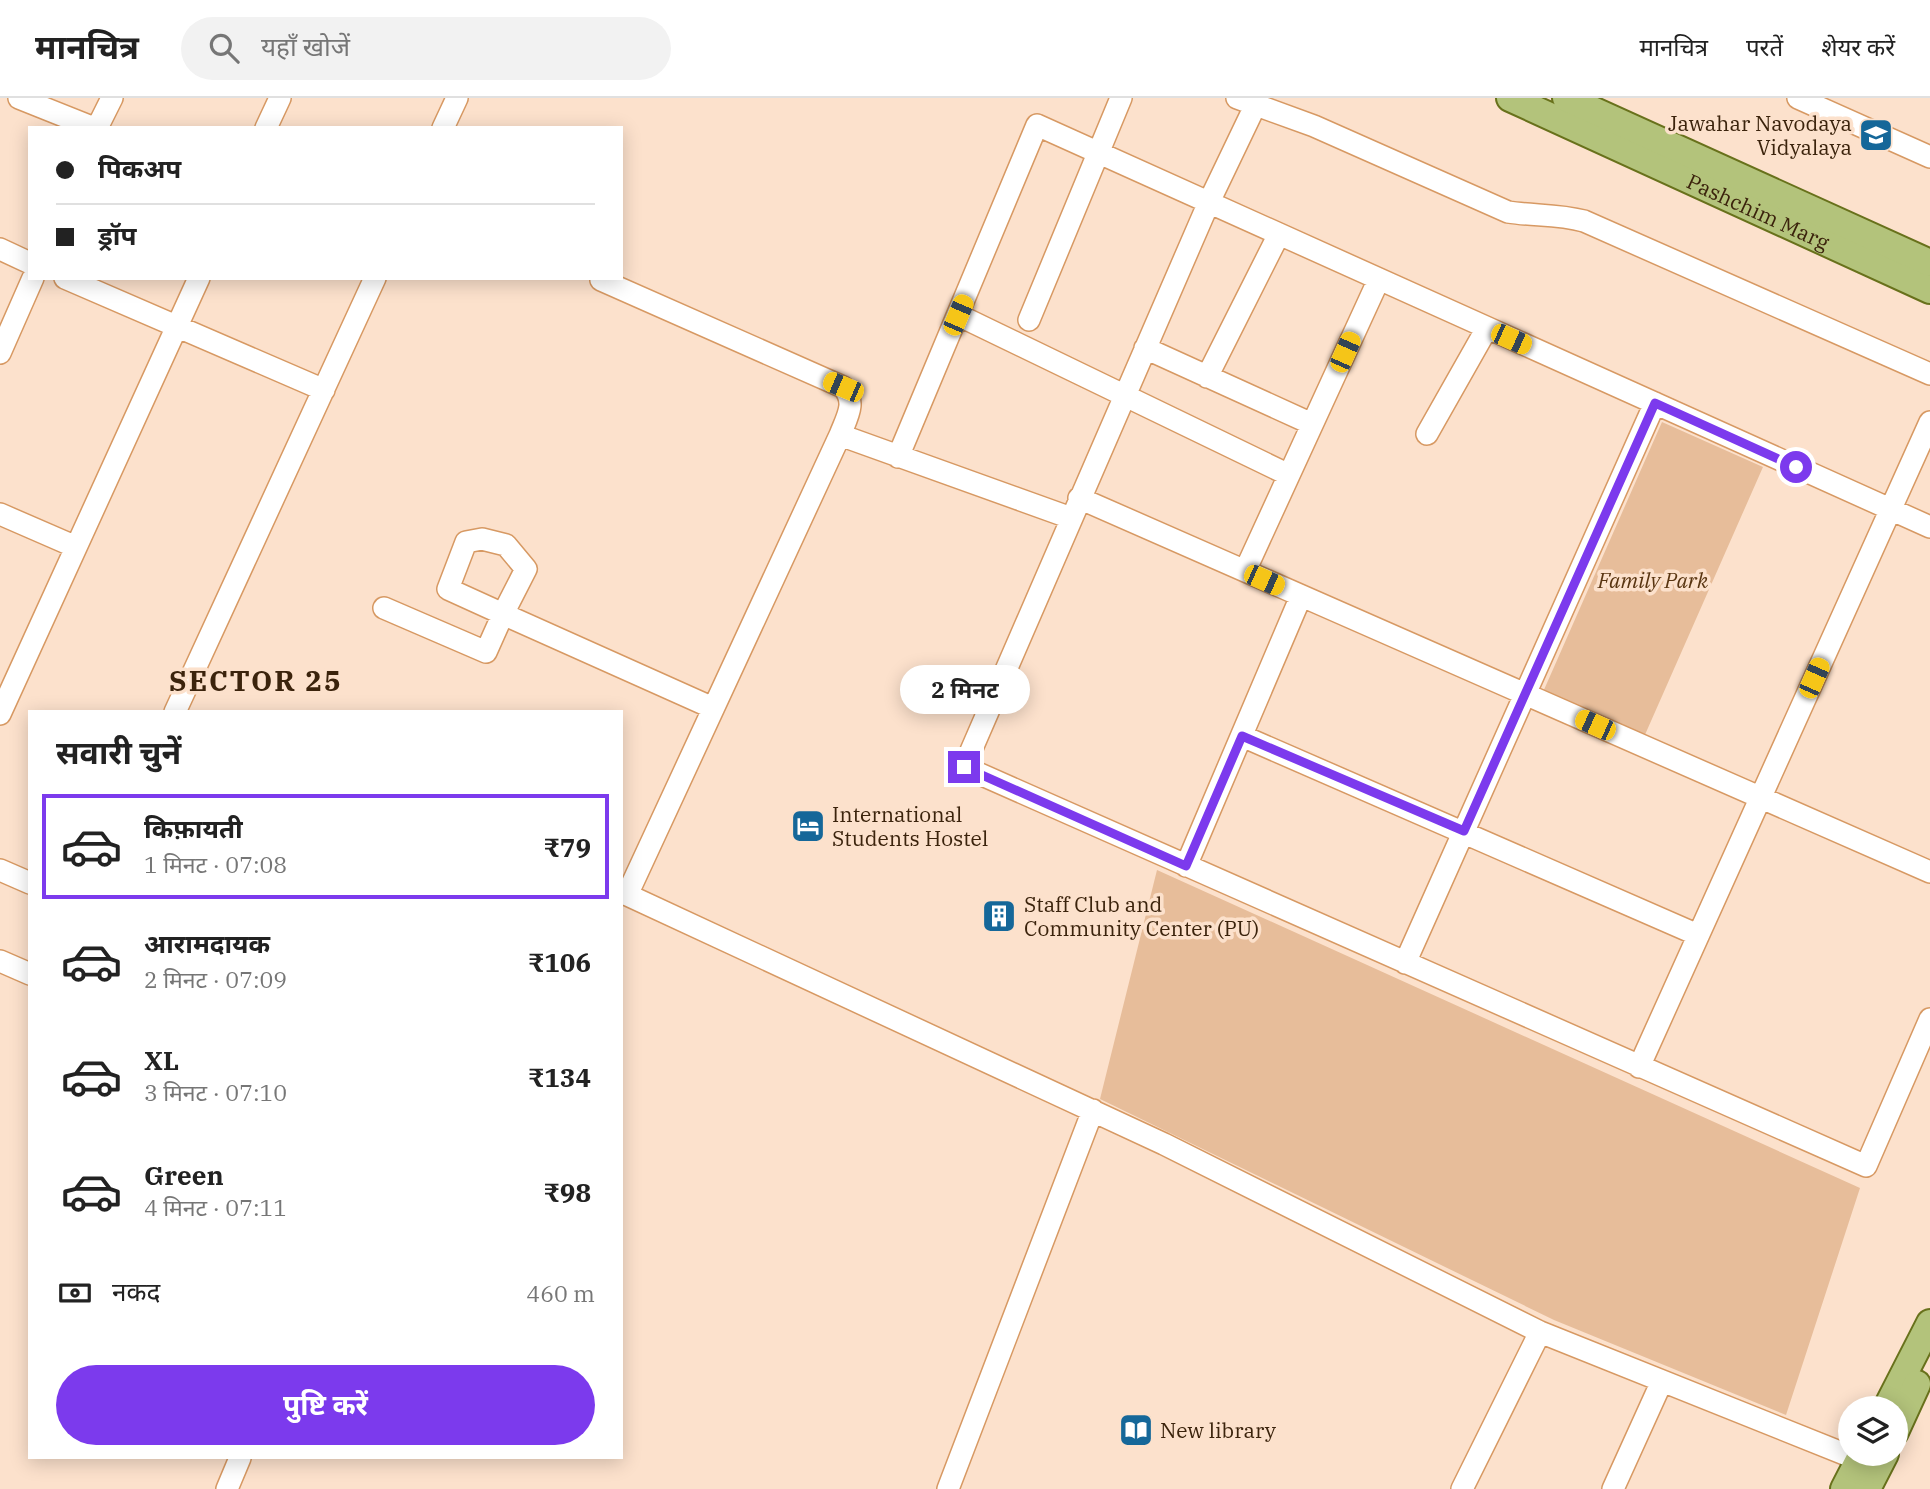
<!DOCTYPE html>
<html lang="hi">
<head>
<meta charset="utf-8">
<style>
	:root { --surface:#fff; --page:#f2f2f2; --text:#222; --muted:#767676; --line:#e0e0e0; --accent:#7c3aed }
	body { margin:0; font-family:"IBM Plex Serif","Noto Sans Devanagari",serif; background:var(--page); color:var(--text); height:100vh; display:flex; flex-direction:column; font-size:26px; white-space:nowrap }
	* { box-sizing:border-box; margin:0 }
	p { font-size:23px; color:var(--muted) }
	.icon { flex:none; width:38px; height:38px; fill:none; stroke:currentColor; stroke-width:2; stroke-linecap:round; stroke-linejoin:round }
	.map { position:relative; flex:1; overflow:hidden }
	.side { position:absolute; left:28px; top:612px; width:595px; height:749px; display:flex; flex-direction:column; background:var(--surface); border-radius:0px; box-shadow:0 4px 18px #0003 }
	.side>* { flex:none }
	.banner { position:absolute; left:28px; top:28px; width:595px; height:154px; border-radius:0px; box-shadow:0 4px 18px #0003; display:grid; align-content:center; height:154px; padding:0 28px; background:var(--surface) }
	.tools { position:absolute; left:1838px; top:1298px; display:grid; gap:14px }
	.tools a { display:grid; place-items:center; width:70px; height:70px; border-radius:50%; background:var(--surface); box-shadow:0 4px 18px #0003; font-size:35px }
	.end { position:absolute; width:32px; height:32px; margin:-16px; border:9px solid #7c3aed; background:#fff; box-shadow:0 0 0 4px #fff }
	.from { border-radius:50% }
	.bubble { position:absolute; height:49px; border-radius:24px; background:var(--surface); box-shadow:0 4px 18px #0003; font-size:23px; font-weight:700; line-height:49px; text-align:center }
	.car { position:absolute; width:21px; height:42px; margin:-21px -10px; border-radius:9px; box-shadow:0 0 5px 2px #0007; background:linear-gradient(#f5c518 24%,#345 0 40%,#f5c518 0 76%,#345 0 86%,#f5c518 0) }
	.banner b { display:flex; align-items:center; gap:24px; height:66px; font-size:26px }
	.banner b+b { border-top:2px solid var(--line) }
	.banner i { width:18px; height:18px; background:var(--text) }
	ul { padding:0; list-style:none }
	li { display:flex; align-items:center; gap:21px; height:105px; margin:0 14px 10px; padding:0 14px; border:4px solid transparent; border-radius:0px }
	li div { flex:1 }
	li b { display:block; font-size:26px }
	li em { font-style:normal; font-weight:700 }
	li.active { border-color:var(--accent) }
	li>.icon { width:63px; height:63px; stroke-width:1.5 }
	h2 { padding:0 28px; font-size:32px; line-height:84px }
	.pay { display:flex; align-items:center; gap:18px; height:77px; padding:0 28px; font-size:26px }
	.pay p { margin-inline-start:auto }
	.cta { display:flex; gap:14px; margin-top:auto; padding:14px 28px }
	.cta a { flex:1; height:80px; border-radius:42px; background:var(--accent); color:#fff; font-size:28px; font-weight:700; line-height:80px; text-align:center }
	header { display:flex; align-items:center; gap:42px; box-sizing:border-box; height:98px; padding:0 35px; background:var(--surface); border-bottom:2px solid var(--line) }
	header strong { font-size:33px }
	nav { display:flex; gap:38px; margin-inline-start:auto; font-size:24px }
	.search { width:490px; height:63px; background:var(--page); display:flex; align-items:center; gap:18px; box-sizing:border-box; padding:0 24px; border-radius:38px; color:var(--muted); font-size:26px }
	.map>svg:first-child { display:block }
	.green { fill:#e7bd9a }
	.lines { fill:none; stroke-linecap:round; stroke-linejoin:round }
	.minor-casing { stroke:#d79963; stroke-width:24 }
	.major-casing { stroke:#68711b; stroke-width:30 }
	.minor { stroke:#fff; stroke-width:21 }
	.major { stroke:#b3c37b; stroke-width:26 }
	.route { stroke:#7c3aed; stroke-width:9 }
	.labels { text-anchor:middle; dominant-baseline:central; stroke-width:7; stroke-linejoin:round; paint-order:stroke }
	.poi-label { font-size:21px; fill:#3b230c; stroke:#fce1cc; text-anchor:start }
	.street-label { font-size:21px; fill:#3b230c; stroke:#fce1cc }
	.park-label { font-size:21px; font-style:italic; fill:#593511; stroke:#fce1cc }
	.district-label { font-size:28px; font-weight:bold; letter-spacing:2px; fill:#3b230c; stroke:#fce1cc }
</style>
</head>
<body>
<header>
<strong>मानचित्र</strong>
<div class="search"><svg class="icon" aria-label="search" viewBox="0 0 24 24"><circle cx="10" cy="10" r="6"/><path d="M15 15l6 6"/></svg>यहाँ खोजें</div>
<nav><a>मानचित्र</a><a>परतें</a><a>शेयर करें</a></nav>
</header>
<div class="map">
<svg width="1930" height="1391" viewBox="0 0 1930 1391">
	<rect width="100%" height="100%" fill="#fce1cc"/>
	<path class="green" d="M1662 324 1763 369 1644 639 1543 594Z
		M1157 772 1860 1090 1786 1317 1554 1222 1100 1001Z"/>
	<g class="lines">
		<g class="minor-casing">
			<path id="minor" d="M19 0 94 30
				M1237 0 1314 28 1508 114C1534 118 1558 116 1584 123L1930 276
				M1798 0 1930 59
				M1255 8 1209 104 964 669 1866 1068 1930 921
				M97 30 112 0
				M266 30 280 0
				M443 30 457 0
				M0 151 30 165
				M65 180 324 292
				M601 182 843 289C857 304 847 319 840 337
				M958 217 1289 377
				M1029 222 1121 0
				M1145 250 1312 326
				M0 255 33 180
				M1207 279 1279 136
				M1427 336 1487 230
				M898 359 1037 27 1930 429
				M1079 400 1930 774
				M0 416 76 449
				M482 441 506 447 526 471 503 516 448 491 466 444Z
				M1245 473 1379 181
				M384 510 486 554 503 516 713 610
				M175 614 375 180
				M0 616 199 180
				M1242 638 1698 837
				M1186 768 1301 498
				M0 772 30 785
				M621 794 1164 1046 1540 1234 1872 1367
				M627 797 840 337 1071 420
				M0 863 30 876
				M1405 865 1655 305
				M1639 969 1930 324
				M227 1391 240 1360
				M948 1391 1093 1012
				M1462 1391 1540 1234
				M1613 1391 1662 1283"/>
		</g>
		<g class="major-casing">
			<g id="major">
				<path id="s1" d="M1510 0 1930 192"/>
				<path d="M1566 0 1930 165"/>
				<path d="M1886 1311 1930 1225"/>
				<path d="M1895 1334 1917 1286"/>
				<path d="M1844 1391 1862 1356"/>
				<path d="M1867 1391 1885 1356"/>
			</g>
		</g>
		<use href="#minor" class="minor"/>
		<use href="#major" class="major"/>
	</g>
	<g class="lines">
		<path class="route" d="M964 669 1186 768 1242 638 1464 733 1655 305 1796 369"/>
	</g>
	<defs>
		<g id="school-square" transform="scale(1.75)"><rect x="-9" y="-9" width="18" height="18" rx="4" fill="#156799" stroke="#fce1cc"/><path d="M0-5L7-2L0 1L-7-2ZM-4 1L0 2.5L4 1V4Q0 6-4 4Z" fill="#fff"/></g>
		<g id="hotel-square" transform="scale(1.75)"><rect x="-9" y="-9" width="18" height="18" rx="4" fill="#156799" stroke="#fce1cc"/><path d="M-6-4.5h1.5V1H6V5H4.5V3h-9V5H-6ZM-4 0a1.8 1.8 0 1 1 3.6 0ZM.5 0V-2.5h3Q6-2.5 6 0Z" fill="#fff"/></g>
		<g id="building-square" transform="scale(1.75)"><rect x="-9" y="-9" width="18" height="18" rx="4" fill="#156799" stroke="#fce1cc"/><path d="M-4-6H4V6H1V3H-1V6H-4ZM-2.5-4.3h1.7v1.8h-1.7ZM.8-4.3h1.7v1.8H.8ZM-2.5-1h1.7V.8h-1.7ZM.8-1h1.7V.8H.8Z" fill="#fff"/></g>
		<g id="library-square" transform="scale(1.75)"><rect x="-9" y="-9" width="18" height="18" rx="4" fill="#156799" stroke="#fce1cc"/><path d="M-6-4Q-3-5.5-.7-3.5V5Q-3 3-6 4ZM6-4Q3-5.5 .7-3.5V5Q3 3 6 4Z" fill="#fff"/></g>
	</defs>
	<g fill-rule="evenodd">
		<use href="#school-square" x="1876" y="37"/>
		<use href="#hotel-square" x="808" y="728"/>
		<use href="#building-square" x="999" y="818"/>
		<use href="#library-square" x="1136" y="1332"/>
	</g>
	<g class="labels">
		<g class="poi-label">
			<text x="1852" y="25" text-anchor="end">Jawahar Navodaya<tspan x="1852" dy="24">Vidyalaya</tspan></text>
			<text x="832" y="716">International<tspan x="832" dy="24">Students Hostel</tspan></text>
			<text x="1024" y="806">Staff Club and<tspan x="1024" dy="24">Community Center (PU)</tspan></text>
			<text x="1160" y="1332">New library</text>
		</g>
		<g class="street-label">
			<text stroke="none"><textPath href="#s1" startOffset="273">Pashchim Marg</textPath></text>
		</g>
		<g class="park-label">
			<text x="1653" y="482">Family Park</text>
		</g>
		<g class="district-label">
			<text x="256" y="582">SECTOR 25</text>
		</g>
	</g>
</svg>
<div class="tools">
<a><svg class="icon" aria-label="layers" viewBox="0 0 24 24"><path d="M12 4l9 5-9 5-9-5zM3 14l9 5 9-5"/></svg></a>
</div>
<i class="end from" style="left:1796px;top:369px"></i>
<i class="end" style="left:964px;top:669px"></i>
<div class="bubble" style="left:900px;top:567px;width:130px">2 मिनट</div>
<i class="car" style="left:958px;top:217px;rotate:23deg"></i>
<i class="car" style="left:1511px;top:241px;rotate:114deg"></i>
<i class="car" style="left:1345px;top:254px;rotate:24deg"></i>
<i class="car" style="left:843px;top:289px;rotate:293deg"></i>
<i class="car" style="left:1264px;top:482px;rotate:114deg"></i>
<i class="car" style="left:1814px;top:580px;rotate:24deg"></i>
<i class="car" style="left:1595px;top:627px;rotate:294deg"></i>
<div class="banner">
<b><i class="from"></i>पिकअप</b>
<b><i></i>ड्रॉप</b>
</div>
<section class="side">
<h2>सवारी चुनें</h2>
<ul>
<li class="active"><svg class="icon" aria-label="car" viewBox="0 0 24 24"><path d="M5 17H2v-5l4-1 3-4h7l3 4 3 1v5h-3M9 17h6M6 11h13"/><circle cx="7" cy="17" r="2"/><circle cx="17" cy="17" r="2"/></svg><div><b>किफ़ायती</b><p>1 मिनट · 07:08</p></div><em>₹79</em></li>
<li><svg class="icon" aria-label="car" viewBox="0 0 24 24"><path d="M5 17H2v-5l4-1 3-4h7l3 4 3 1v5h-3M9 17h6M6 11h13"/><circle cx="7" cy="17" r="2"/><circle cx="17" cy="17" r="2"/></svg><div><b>आरामदायक</b><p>2 मिनट · 07:09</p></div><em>₹106</em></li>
<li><svg class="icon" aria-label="car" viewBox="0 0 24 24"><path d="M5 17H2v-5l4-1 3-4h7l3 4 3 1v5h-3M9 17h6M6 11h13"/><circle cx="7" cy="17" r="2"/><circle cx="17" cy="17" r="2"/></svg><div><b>XL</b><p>3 मिनट · 07:10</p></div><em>₹134</em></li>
<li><svg class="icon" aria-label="car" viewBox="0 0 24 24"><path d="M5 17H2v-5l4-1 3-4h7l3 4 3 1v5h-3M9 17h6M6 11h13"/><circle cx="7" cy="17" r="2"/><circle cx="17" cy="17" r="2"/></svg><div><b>Green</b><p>4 मिनट · 07:11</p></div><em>₹98</em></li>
</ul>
<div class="pay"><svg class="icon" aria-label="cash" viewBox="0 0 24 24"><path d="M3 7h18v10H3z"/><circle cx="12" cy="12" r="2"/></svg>नकद<p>460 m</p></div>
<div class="cta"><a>पुष्टि करें</a></div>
</section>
</div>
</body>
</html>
